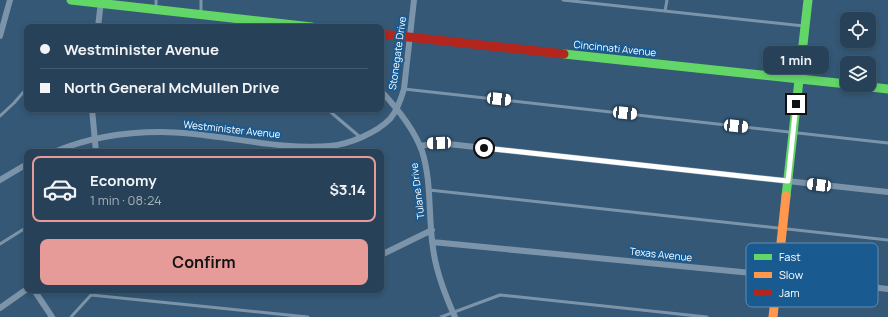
<!DOCTYPE html>
<html lang="en">
<head>
<meta charset="utf-8">
<style>
	:root { --surface:#274258; --page:#2f495e; --text:#f1f3f6; --muted:#a4b0ba; --line:#435b6e; --accent:#e69b98 }
	body { margin:0; font-family:Manrope,sans-serif; background:var(--page); color:var(--text); height:100vh; display:flex; flex-direction:column; font-size:15px; white-space:nowrap }
	* { box-sizing:border-box; margin:0 }
	p { font-size:13px; color:var(--muted) }
	.icon { flex:none; width:22px; height:22px; fill:none; stroke:currentColor; stroke-width:2; stroke-linecap:round; stroke-linejoin:round }
	.map { position:relative; flex:1; overflow:hidden }
	.side { position:absolute; left:24px; top:149px; width:360px; height:144px; display:flex; flex-direction:column; background:var(--surface); border-radius:8px; box-shadow:0 2px 6px #0003,0 0 0 1px var(--line) }
	.side>* { flex:none }
	.guide { position:absolute; left:24px; top:24px; width:360px; height:88px; border-radius:8px; box-shadow:0 2px 6px #0003,0 0 0 1px var(--line); display:grid; align-content:center; height:88px; padding:0 16px; background:var(--surface) }
	.tools { position:absolute; left:840px; top:12px; display:grid; gap:8px }
	.tools a { display:grid; place-items:center; width:36px; height:36px; border-radius:8px; background:var(--surface); box-shadow:0 2px 6px #0003,0 0 0 1px var(--line); font-size:20px }
	.end { position:absolute; width:18px; height:18px; margin:-9px; border:5px solid #fff; background:#111; box-shadow:0 0 0 2px #111 }
	.from { border-radius:50% }
	.bubble { position:absolute; height:28px; border-radius:8px; background:var(--surface); box-shadow:0 2px 6px #0003,0 0 0 1px var(--line); font-size:13px; font-weight:700; line-height:28px; text-align:center }
	.car { position:absolute; width:12px; height:24px; margin:-12px -6px; border-radius:5px; box-shadow:0 0 3px 1px #0007; background:linear-gradient(#fff 24%,#345 0 40%,#fff 0 76%,#345 0 86%,#fff 0) }
	.guide b { display:flex; align-items:center; gap:14px; height:38px; font-size:15px }
	.guide b+b { border-top:1px solid var(--line) }
	.guide i { width:10px; height:10px; background:var(--text) }
	ul { padding:7px 0 0; list-style:none }
	li { display:flex; align-items:center; gap:12px; height:66px; margin:0 8px 6px; padding:0 8px; border:2px solid transparent; border-radius:8px }
	li div { flex:1 }
	li b { display:block; font-size:15px }
	li em { font-style:normal; font-weight:700 }
	li.active { border-color:var(--accent) }
	li>.icon { width:36px; height:36px; stroke-width:1.5 }
	.cta { display:flex; gap:8px; margin-top:auto; padding:8px 16px }
	.cta a { flex:1; height:46px; border-radius:8px; background:var(--accent); color:#111; font-size:16px; font-weight:700; line-height:46px; text-align:center }
	.map>svg:first-child { display:block }
	.lines { fill:none; stroke-linecap:round; stroke-linejoin:round }
	.lane { stroke:#7c94a9; stroke-width:3 }
	.street { stroke:#7c94a9; stroke-width:6 }
	.fast { stroke:#63d668; stroke-width:9 }
	.slow { stroke:#ff974d; stroke-width:9 }
	.jam { stroke:#b3261e; stroke-width:9 }
	.route { stroke:#fff; stroke-width:5 }
	.labels { text-anchor:middle; dominant-baseline:central; stroke-width:4; stroke-linejoin:round; paint-order:stroke }
	.street-label { font-size:10px; fill:#fff; stroke:#195a91 }
	.key { fill:#195a91; stroke:#5e8cb2; stroke-width:1 }
	.key-label { font-size:11px; fill:#fff }
</style>
</head>
<body>
<div class="map">
<svg width="888" height="317" viewBox="0 0 888 317">
	<rect width="100%" height="100%" fill="#345876"/>
	<g class="lines">
		<path class="lane" d="M201 0V14
			M563 0 804 26
			M156 7V0
			M665 11 667 0
			M404 89 888 143
			M327 109 360 137
			M0 116 14 103 27 88
			M429 190 888 240
			M0 244 27 227
			M71 317 91 295 308 317
			M441 317 500 295 707 317"/>
		<path class="street" d="M98 27 101 1
			M0 36 10 0
			M381 91C397 108 414 129 422 151 432 182 428 216 433 248 436 272 445 295 455 317
			M92 109 96 152
			M420 146 439 143 888 192
			M54 152C87 138 126 132 161 132 216 132 275 151 330 146 350 144 376 133 390 119 397 111 401 99 404 89L414 0
			M0 180 27 164
			M432 242 762 274 888 289
			M381 255 432 230
			M34 290 52 317
			M0 308 27 289"/>
		<path class="fast" d="M71 0 312 27
			M564 54 847 84
			M854 85 888 89
			M786 196 808 0"/>
		<path class="slow" d="M773 317 786 196"/>
		<path class="jam" d="M381 34 564 54"/>
	</g>
	<g class="lines">
		<path class="route" d="M484 148 788 181 796 104"/>
	</g>
	<g class="labels">
		<g class="street-label">
			<text transform="translate(615 48) rotate(6)">Cincinnati Avenue</text>
			<text transform="translate(397 53) rotate(-82)">Stonegate Drive</text>
			<text transform="translate(232 129) rotate(6)">Westminister Avenue</text>
			<text transform="translate(417 191) rotate(-97)">Tulane Drive</text>
			<text transform="translate(661 254) rotate(6)">Texas Avenue</text>
		</g>
	</g>
	<rect x="746" y="243" width="132" height="64" rx="6" class="key"/>
	<rect x="754" y="254" width="18" height="6" fill="#63d668"/>
	<rect x="754" y="272" width="18" height="6" fill="#ff974d"/>
	<rect x="754" y="290" width="18" height="6" fill="#b3261e"/>
	<g class="key-label">
		<text x="779" y="261">Fast</text>
		<text x="779" y="279">Slow</text>
		<text x="779" y="297">Jam</text>
	</g>
</svg>
<div class="tools">
<a><svg class="icon" aria-label="locate" viewBox="0 0 24 24"><circle cx="12" cy="12" r="6"/><path d="M12 2v4M12 18v4M2 12h4M18 12h4"/></svg></a>
<a><svg class="icon" aria-label="layers" viewBox="0 0 24 24"><path d="M12 4l9 5-9 5-9-5zM3 14l9 5 9-5"/></svg></a>
</div>
<i class="end from" style="left:484px;top:148px"></i>
<i class="end" style="left:796px;top:104px"></i>
<div class="bubble" style="left:763px;top:46px;width:66px">1 min</div>
<i class="car" style="left:499px;top:99px;rotate:96deg"></i>
<i class="car" style="left:625px;top:113px;rotate:96deg"></i>
<i class="car" style="left:736px;top:126px;rotate:96deg"></i>
<i class="car" style="left:439px;top:143px;rotate:268deg"></i>
<i class="car" style="left:819px;top:185px;rotate:277deg"></i>
<div class="guide">
<b><i class="from"></i>Westminister Avenue</b>
<b><i></i>North General McMullen Drive</b>
</div>
<section class="side">
<ul>
<li class="active"><svg class="icon" aria-label="car" viewBox="0 0 24 24"><path d="M5 17H2v-5l4-1 3-4h7l3 4 3 1v5h-3M9 17h6M6 11h13"/><circle cx="7" cy="17" r="2"/><circle cx="17" cy="17" r="2"/></svg><div><b>Economy</b><p>1 min · 08:24</p></div><em>$3.14</em></li>
</ul>
<div class="cta"><a>Confirm</a></div>
</section>
</div>
</body>
</html>
